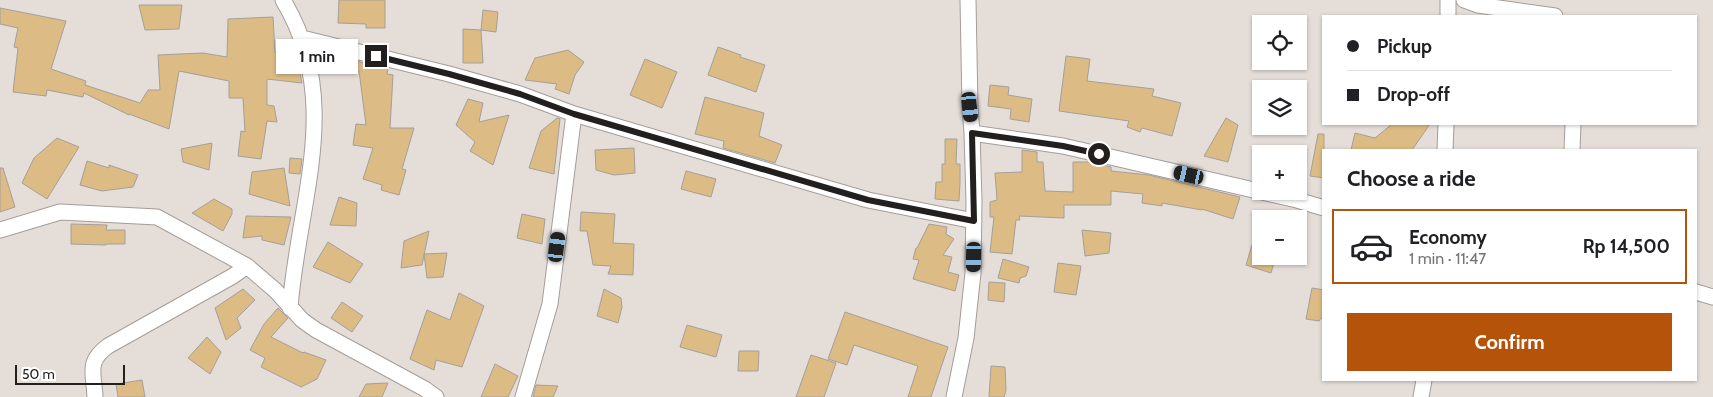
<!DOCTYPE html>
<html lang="en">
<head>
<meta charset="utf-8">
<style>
	:root { --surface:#fff; --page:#f2f2f2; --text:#202124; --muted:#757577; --line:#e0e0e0; --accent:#b45309 }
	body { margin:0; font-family:Cabin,sans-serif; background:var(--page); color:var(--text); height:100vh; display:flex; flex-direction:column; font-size:19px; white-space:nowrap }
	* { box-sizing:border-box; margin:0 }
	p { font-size:16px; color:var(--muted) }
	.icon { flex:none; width:28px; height:28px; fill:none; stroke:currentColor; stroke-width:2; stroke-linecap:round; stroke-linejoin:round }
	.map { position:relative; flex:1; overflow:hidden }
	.side { position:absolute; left:1322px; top:149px; width:375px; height:232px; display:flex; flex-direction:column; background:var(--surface); border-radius:0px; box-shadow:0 1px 4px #0004 }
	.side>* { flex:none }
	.guide { position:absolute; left:1322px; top:15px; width:375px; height:110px; border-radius:0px; box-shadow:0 1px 4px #0004; display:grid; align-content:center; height:110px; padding:0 25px; background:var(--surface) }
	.fabs { position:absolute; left:1252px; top:15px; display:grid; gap:10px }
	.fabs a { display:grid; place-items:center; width:55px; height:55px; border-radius:0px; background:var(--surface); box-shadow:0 1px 4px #0004; font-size:25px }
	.scale { position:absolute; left:15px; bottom:12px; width:110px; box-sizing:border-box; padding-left:5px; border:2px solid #221f1e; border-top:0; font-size:14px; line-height:18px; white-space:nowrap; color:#221f1e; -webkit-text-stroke:4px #fff; paint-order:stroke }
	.end { position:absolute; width:22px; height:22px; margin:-11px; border:6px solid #221f1e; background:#fff; box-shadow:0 0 0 2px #fff }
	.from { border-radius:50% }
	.bubble { position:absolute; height:35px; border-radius:0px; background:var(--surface); box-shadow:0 1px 4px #0004; font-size:16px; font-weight:700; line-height:35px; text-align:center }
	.car { position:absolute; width:15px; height:30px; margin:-15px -8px; border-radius:6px; box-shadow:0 0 4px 1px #0007; background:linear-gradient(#222 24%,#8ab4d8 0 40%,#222 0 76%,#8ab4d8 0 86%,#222 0) }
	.guide b { display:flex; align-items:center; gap:18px; height:48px; font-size:19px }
	.guide b+b { border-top:1px solid var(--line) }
	.guide i { width:12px; height:12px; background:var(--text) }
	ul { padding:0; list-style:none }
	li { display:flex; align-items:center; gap:15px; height:75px; margin:0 10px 8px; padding:0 15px; border:2px solid transparent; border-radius:0px }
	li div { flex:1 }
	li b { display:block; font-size:19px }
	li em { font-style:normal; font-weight:700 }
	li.selected { border-color:var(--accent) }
	li>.icon { width:45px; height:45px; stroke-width:1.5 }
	h2 { padding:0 25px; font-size:22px; line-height:60px }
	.action { display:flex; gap:10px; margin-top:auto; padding:10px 25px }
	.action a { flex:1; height:58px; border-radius:0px; background:var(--accent); color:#fff; font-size:20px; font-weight:700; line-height:58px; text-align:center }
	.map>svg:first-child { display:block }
	.building { fill:#ddbb84; stroke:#a4a099 }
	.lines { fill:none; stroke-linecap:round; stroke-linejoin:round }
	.minor-casing { stroke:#a49d99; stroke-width:17 }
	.minor { stroke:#fff; stroke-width:15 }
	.route { stroke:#221f1e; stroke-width:6 }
</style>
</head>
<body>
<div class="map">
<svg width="1713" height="397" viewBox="0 0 1713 397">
	<rect width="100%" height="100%" fill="#e4ddd8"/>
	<path class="building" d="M339 0H385V28H366V24L338 23Z
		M139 5H182L179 29 145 30Z
		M0 8 66 21 51 69 86 81 85 85 140 103 148 90H160L158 55 203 53 227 57 228 19 273 17 275 52 296 55 302 83 267 79V105L274 106 277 122 267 121 261 159 238 156 241 131 245 132 243 98H229V81L179 71 169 129 129 114V115L84 93 83 97 47 90 46 96 13 92 18 48 14 47 18 28 0 24Z
		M483 10 498 12 496 32 481 30Z
		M463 29 481 30 483 63H463Z
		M718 47 741 55 740 57 765 65 756 92 708 75Z
		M568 50 584 62 575 75 569 94 555 89 557 84 525 80 535 58Z
		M1066 56 1090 59 1087 81 1154 89 1152 96 1181 103 1172 136 1142 128 1140 132 1127 127 1129 121 1059 111Z
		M645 59 677 72 662 108 630 95Z
		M352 60 388 69 387 74 393 75 390 128H414L402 169 406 170 399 195 381 190 382 185 363 179 373 148 353 145 356 124 366 125 359 71 349 69Z
		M990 85 1009 87 1008 95 1032 99 1029 122 1010 119 1011 109 988 106Z
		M705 97 764 113 759 136 782 145 775 163 723 148 724 141 695 134Z
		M468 99 483 103 479 122 509 115 493 165 470 151 475 142 456 125Z
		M557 118 560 119 554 174 529 168 541 131Z
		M1226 118 1238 125 1228 162 1204 156Z
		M1392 124H1430L1412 150H1351L1355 133 1375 138Z
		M1318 134H1324V178L1310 176Z
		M57 138 79 147 47 199 22 183 34 158Z
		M945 139H957L956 164H960V183L959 201 935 199 936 182H942V164H945Z
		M212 143 209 170 183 162 181 149Z
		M634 148 635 173 614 175 596 170 595 150Z
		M1022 150 1037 152V162H1043L1045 191 1073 192V162H1090L1111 167V171L1149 175 1240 197 1233 219 1202 209V210L1162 203V206L1142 203 1143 194 1111 191V205H1064V218L1019 216 1020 220H1016L1012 254 990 252 994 217H990V202L997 200 995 173 1022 172Z
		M290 158 302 159 300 174 289 173Z
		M87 161 109 168V165L138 175 133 187 102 191 80 185Z
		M0 168H3L15 207 0 212Z
		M284 168 290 206 249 194 252 172Z
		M686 171 716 179 711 197 681 189Z
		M339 197 357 203 356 226 330 225Z
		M214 199 232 209V214L223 231 192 213Z
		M581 212 615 214 613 243 634 244 633 275 608 274 611 266 593 265 587 231H580Z
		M522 214 545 219 542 244 517 238Z
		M246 216 291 217 284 245 262 240V236L243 238Z
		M71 224 107 225 106 230H125V244H106V245L71 244Z
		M929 224 947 227 946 234 954 239 943 255 952 257 948 272 959 275 955 291 913 279 919 260 913 259 916 248H917Z
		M1258 225H1261V256H1276L1271 273 1246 265Z
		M1082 230 1111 233 1109 253 1085 256Z
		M429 231 422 265 401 268 404 241Z
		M328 242 363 264 350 283 313 267Z
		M447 253 443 277 427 278 424 254Z
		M1003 259 1029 267 1026 276 1020 278 1019 283 998 278Z
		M1058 263 1081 266 1076 295 1054 292Z
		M989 282 1005 283 1004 302 988 300Z
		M1312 288 1324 290V318H1321L1319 321 1306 319Z
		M243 289 255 300 237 318 241 328 226 340 215 308Z
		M604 289 621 298 622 307 618 323 597 316Z
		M459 293 484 306 462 367 436 360 434 370 410 359 427 310 450 320Z
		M342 302 363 316 352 332 331 318Z
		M278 308 288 318 271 337 303 353 304 352 326 360 317 379 301 387 261 367 265 358 250 350 264 324Z
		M845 312 948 347 931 397H908L918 366 854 345 847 365 828 359Z
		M687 325 722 335 716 357 680 347Z
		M207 337 221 352 210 374 188 358Z
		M739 351H759L758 371H738Z
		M811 355 836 363 824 397H796Z
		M495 364 518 376 508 397H481Z
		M991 366 1005 367 1006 390 1004 397H989Z
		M142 380 145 397H118L116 384Z
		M388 383 382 397H359L366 384Z
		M536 385 558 386 553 397H533Z"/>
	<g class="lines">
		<g class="minor-casing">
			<path id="minor" d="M283 0C344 101 298 201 290 308
				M1464 0 1478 5 1555 16
				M1448 16V0
				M302 38 449 74 520 94 574 114 868 200 974 221
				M972 133 1063 146 1297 200 1324 208
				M1445 150 1446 124
				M1572 150 1573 124
				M0 230 60 212 157 217 247 266 276 291 302 320 316 330 425 389 436 397
				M1696 292 1713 297
				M95 397C94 373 86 362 108 346L233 276 247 266
				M523 397 550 304 574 114
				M954 397 966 338 973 273 974 201 972 133 970 107 968 0
				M1421 397 1424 380"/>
		</g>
		<use href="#minor" class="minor"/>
	</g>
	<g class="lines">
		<path class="route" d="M376 56 449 74 520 94 574 114 868 200 974 221 972 133 1063 146 1099 154"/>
	</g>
</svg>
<div class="fabs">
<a><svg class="icon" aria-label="locate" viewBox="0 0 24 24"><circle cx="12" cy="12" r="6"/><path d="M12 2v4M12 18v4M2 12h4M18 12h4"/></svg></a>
<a><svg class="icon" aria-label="layers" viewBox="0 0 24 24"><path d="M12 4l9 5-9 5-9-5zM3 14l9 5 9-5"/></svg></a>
<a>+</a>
<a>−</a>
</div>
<div class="scale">50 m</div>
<i class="end from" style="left:1099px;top:154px"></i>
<i class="end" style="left:376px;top:56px"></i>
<div class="bubble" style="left:276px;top:39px;width:82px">1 min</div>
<i class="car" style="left:970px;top:107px;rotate:174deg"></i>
<i class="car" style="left:1189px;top:175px;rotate:283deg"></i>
<i class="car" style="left:557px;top:247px;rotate:7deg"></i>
<i class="car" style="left:974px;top:257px;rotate:181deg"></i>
<div class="guide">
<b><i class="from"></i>Pickup</b>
<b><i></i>Drop-off</b>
</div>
<section class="side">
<h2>Choose a ride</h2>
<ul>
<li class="selected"><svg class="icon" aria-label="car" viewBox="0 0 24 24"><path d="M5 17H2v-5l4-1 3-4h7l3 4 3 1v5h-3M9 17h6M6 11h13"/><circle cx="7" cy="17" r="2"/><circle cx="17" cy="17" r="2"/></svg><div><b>Economy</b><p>1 min · 11:47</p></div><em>Rp 14,500</em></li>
</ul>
<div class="action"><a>Confirm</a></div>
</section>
</div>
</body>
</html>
